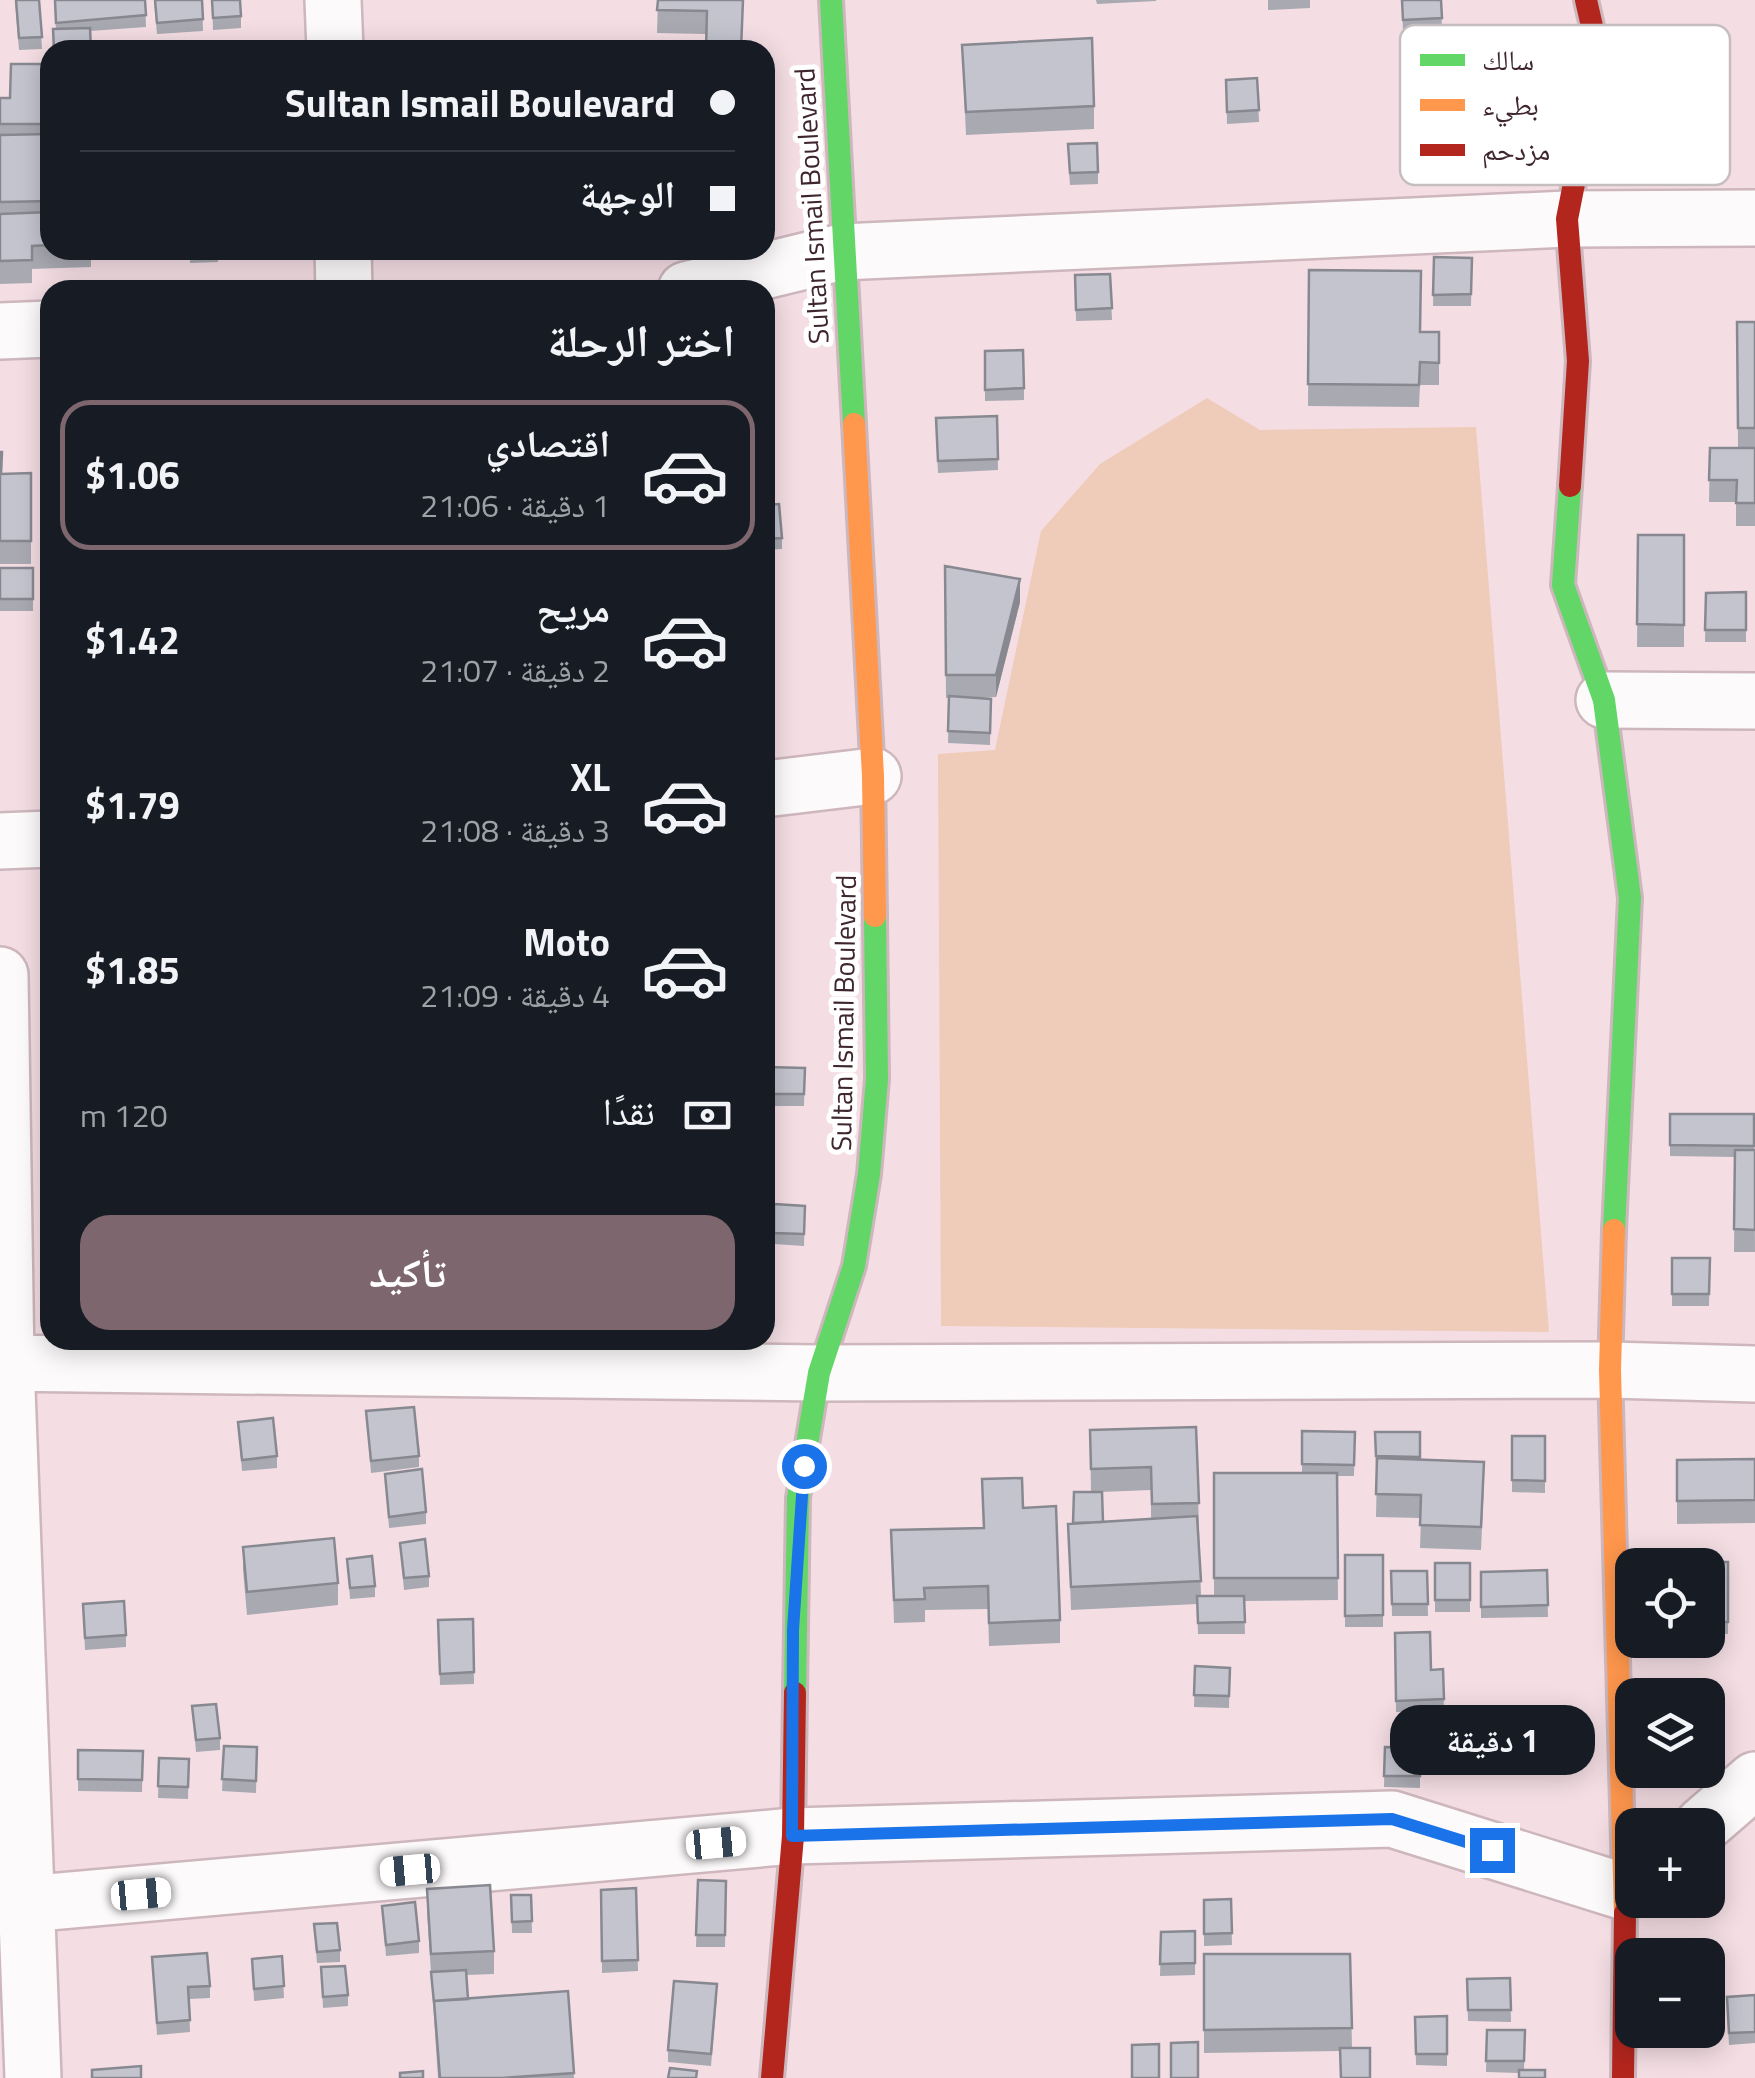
<!DOCTYPE html>
<html lang="ar">
<head>
<meta charset="utf-8">
<style>
	:root { --surface:#171b24; --page:#242831; --text:#f1f3f6; --muted:#9ea1a6; --line:#363941; --accent:#7e666e }
	body { margin:0; font-family:"Titillium Web","Noto Naskh Arabic",sans-serif; background:var(--page); color:var(--text); direction:rtl; height:100vh; display:flex; flex-direction:column; font-size:38px; white-space:nowrap }
	* { box-sizing:border-box; margin:0 }
	p { font-size:32px; color:var(--muted) }
	.icon { flex:none; width:55px; height:55px; fill:none; stroke:currentColor; stroke-width:2; stroke-linecap:round; stroke-linejoin:round }
	.map { position:relative; flex:1; overflow:hidden; direction:ltr }
	.sheet { position:absolute; left:40px; top:280px; width:735px; height:1070px; display:flex; flex-direction:column; background:var(--surface); border-radius:30px; box-shadow:0 5px 25px #0003; direction:rtl }
	.sheet>* { flex:none }
	.banner { position:absolute; left:40px; top:40px; width:735px; height:220px; border-radius:30px; box-shadow:0 5px 25px #0003; direction:rtl; display:grid; align-content:center; height:220px; padding:0 40px; background:var(--surface) }
	.tools { position:absolute; left:1615px; top:1548px; display:grid; gap:20px }
	.tools a { display:grid; place-items:center; width:110px; height:110px; border-radius:20px; background:var(--surface); box-shadow:0 5px 25px #0003; font-size:50px }
	.end { position:absolute; width:45px; height:45px; margin:-22px; border:12px solid #1a73e8; background:#fff; box-shadow:0 0 0 5px #fff }
	.from { border-radius:50% }
	.bubble { position:absolute; height:70px; border-radius:30px; background:var(--surface); box-shadow:0 5px 25px #0003; font-size:32px; font-weight:700; line-height:70px; text-align:center; direction:rtl }
	.car { position:absolute; width:30px; height:60px; margin:-30px -15px; border-radius:12px; box-shadow:0 0 8px 2px #0007; background:linear-gradient(#fff 24%,#345 0 40%,#fff 0 76%,#345 0 86%,#fff 0) }
	.banner b { display:flex; align-items:center; gap:35px; height:95px; font-size:38px }
	.banner b+b { border-top:2px solid var(--line) }
	.banner i { width:25px; height:25px; background:var(--text) }
	ul { padding:0; list-style:none }
	li { display:flex; align-items:center; gap:30px; height:150px; margin:0 20px 15px; padding:0 20px; border:5px solid transparent; border-radius:30px }
	li div { flex:1 }
	li b { display:block; font-size:38px }
	li em { font-style:normal; font-weight:700 }
	li.selected { border-color:var(--accent) }
	li>.icon { width:90px; height:90px; stroke-width:1.5 }
	h2 { padding:0 40px; font-size:45px; line-height:120px }
	.pay { display:flex; align-items:center; gap:25px; height:110px; padding:0 40px; font-size:38px }
	.pay p { margin-inline-start:auto }
	.primary-button { display:flex; gap:20px; margin-top:auto; padding:20px 40px }
	.primary-button a { flex:1; height:115px; border-radius:30px; background:var(--accent); color:#fff; font-size:40px; font-weight:700; line-height:115px; text-align:center }
	.map>svg:first-child { display:block }
	.green { fill:#efcbb9 }
	.lines { fill:none; stroke-linecap:round; stroke-linejoin:round }
	.street-casing { stroke:#cdb7bd; stroke-width:60 }
	.fast-casing { stroke:#cdb7bd; stroke-width:28 }
	.slow-casing { stroke:#cdb7bd; stroke-width:28 }
	.jam-casing { stroke:#cdb7bd; stroke-width:28 }
	.street { stroke:#fdfafb; stroke-width:55 }
	.fast { stroke:#63d668; stroke-width:22 }
	.slow { stroke:#ff974d; stroke-width:22 }
	.jam { stroke:#b3261e; stroke-width:22 }
	.wall { fill:#a8a9b1; fill-rule:evenodd }
	.shaded-wall { fill:#888990 }
	.building { fill:#c3c4ce; stroke:#888990; stroke-width:2.5 }
	.route { stroke:#1a73e8; stroke-width:12 }
	.labels { text-anchor:middle; dominant-baseline:central; stroke-width:10; stroke-linejoin:round; paint-order:stroke }
	.street-label { font-size:28px; fill:#3f262e; stroke:#fff }
	.key { fill:#fff; stroke:#c5bec0; stroke-width:2.5 }
	.key-label { font-size:28px; fill:#3f262e }
</style>
</head>
<body>
<div class="map">
<svg width="1755" height="2078" viewBox="0 0 1755 2078">
	<rect width="100%" height="100%" fill="#f4dee4"/>
	<path class="green" d="M1207 398 1260 430 1476 427 1549 1332 941 1326 938 754 995 750 1041 531 1100 464Z"/>
	<g class="lines">
		<g class="street-casing">
			<path id="street" d="M333 0 335 50
				M343 250 344 290
				M686 290 842 252 1567 219 1755 218
				M0 331 50 329
				M1604 700 1755 701
				M765 789 873 776
				M0 841 50 839
				M0 975 6 1363 33 2078
				M0 1363 819 1373 1610 1370 1755 1374
				M1703 1825 1755 1780
				M26 1904 793 1836 1392 1819 1625 1892 1632 1886"/>
		</g>
		<g class="fast-casing">
			<path id="fast" d="M831 0 854 424
				M1570 486 1563 585 1604 700 1630 898 1614 1230
				M795 1693 798 1498 819 1373 854 1266 869 1174 877 1079 875 916"/>
		</g>
		<g class="slow-casing">
			<path id="slow" d="M854 424 873 776 875 916
				M1614 1230 1610 1370 1625 1913"/>
		</g>
		<g class="jam-casing">
			<path id="jam" d="M1570 486 1578 361 1567 219 1599 57 1586 0
				M772 2078 793 1836 795 1693
				M1623 2078 1625 1913"/>
		</g>
		<use href="#street" class="street"/>
		<use href="#fast" class="fast"/>
		<use href="#slow" class="slow"/>
		<use href="#jam" class="jam"/>
	</g>
	<path class="wall" d="M15 0H39L42 49 19 50Z
		M54 0H145L146 27 90 31 56 29Z
		M154 0H202L203 31 157 34Z
		M212 0 241 16V28L213 30Z
		M658 0H743L706 34 657 33Z
		M1096 0H1156V1L1097 4Z
		M1268 0H1310V8L1268 10Z
		M1402 0H1441L1442 30 1403 32Z
		M962 45 1094 106V129L966 135Z
		M46 64V134H50V250H91V267L32 269V283L0 284V98H10Z
		M1257 78 1259 122 1227 124 1226 80Z
		M1068 156 1098 172V184L1070 185Z
		M190 250H218V262L190 263Z
		M1434 257 1472 258 1471 306H1433Z
		M1309 270 1420 332H1439V385H1420L1419 407 1308 406Z
		M1110 274 1112 320 1076 321 1075 275Z
		M1737 322H1755V526H1736V502H1709L1710 448H1738Z
		M985 351 1024 388V400L985 401Z
		M997 416 998 470 938 473 936 430Z
		M0 452 2 474 31 473V564H0Z
		M765 505 782 538V549L765 550Z
		M1638 535H1684V647H1637Z
		M945 566 1020 602 996 697 972 698 991 699 990 745 948 743 949 698H946Z
		M0 568H33V611H0Z
		M1746 592V642H1705L1706 593Z
		M767 1067 805 1068 804 1106H767Z
		M1670 1114H1754L1755 1252H1734L1735 1157 1670 1156Z
		M774 1204 805 1206 804 1246 774 1244Z
		M1672 1258H1710L1709 1306H1672Z
		M366 1411 419 1456V1467L371 1473Z
		M238 1422 277 1456V1468L242 1471Z
		M1196 1427 1201 1596H1214V1473H1302V1431L1355 1432 1354 1476H1337L1338 1600 1244 1601 1245 1634H1198L1197 1604 1071 1610 1068 1524 1073 1523 1091 1492 1090 1430ZM1151 1490V1519L1103 1522 1101 1492Z
		M1375 1432H1420V1459L1484 1484 1481 1550 1420 1548 1421 1518 1376 1517 1377 1468H1376Z
		M1512 1436H1545V1493L1512 1492Z
		M1755 1459V1523L1677 1524V1460Z
		M385 1474 426 1512V1524L389 1528Z
		M1023 1508 1060 1620V1643L989 1646 988 1609 925 1610V1622L894 1623 891 1530 983 1528Z
		M400 1543 429 1576V1587L404 1590Z
		M243 1547 338 1583V1605L247 1615 243 1570Z
		M1345 1555H1383V1627H1345Z
		M347 1559 375 1586V1597L350 1599Z
		M1728 1562V1634H1716V1650L1679 1651V1640H1708V1565Z
		M1435 1563H1470V1612H1435Z
		M1547 1570 1548 1617 1481 1618V1572Z
		M1391 1571H1427L1428 1616H1392Z
		M83 1604 126 1635V1647L85 1650Z
		M473 1619 474 1684 440 1685 438 1620Z
		M1395 1633 1431 1670 1443 1669 1444 1711 1396 1712Z
		M1195 1666 1230 1668 1229 1708 1194 1707Z
		M192 1706 220 1738V1750L196 1752Z
		M224 1746 257 1747 256 1793 222 1791Z
		M1385 1747 1420 1748V1788L1384 1787Z
		M78 1750 143 1751 142 1792 78 1791Z
		M159 1758 189 1759 188 1799 158 1798Z
		M698 1880 726 1881 725 1947H696Z
		M636 1888 638 1971 602 1973 601 1890Z
		M427 1889 494 1951V1974L466 1975 468 1999 568 1991 574 2078H438L427 1912Z
		M511 1895H531L532 1933H512Z
		M1231 1899 1232 1945 1204 1946V1900Z
		M382 1906 419 1941V1953L386 1956Z
		M314 1924 340 1950V1962L317 1963Z
		M1195 1931V1975L1160 1976 1161 1932Z
		M1204 1954H1350L1352 2048 1340 2051 1204 2053Z
		M282 1956 284 1998 254 2001 252 1959Z
		M152 1957 210 1986V1998L189 1999 190 2032 157 2035Z
		M321 1967 348 1995V2006L323 2008Z
		M1510 1978 1511 2022 1468 2021 1467 1979Z
		M1755 1995V2043L1729 2045 1727 2008Z
		M717 1996 711 2066 668 2062V2050Z
		M1447 2016V2066L1416 2065 1415 2017Z
		M1487 2030H1525L1524 2070 1519 2073 1486 2072Z"/>
	<path class="shaded-wall" d="M1020 579V602L996 697V675Z"/>
	<path class="building" d="M16 0H39L42 37 19 38Z
		M55 0H145L146 15 56 23Z
		M155 0H202L203 19 157 23Z
		M212 0H240L241 16 213 18Z
		M658 0H743L741 50H706L707 11 657 10Z
		M1402 0H1441L1442 18 1403 20Z
		M90 28 91 50H54L53 29Z
		M1092 38 1094 106 966 112 962 45Z
		M11 64H46V124H0V98H10Z
		M1257 78 1259 110 1227 112 1226 80Z
		M50 134V201L0 202V135Z
		M1097 143 1098 172 1070 173 1068 144Z
		M50 212V245L32 246V260L0 261V214Z
		M1434 257 1472 258 1471 294 1433 295Z
		M1309 270 1421 271 1420 332H1439V363L1420 362 1419 385 1308 384Z
		M1110 274 1112 308 1076 310 1075 275Z
		M1737 322H1755V428H1738Z
		M1023 350 1024 388 985 390V351Z
		M997 416 998 459 938 461 936 418Z
		M1710 448H1755V503H1736L1737 480H1709Z
		M0 452H2L1 474 31 473V541H0Z
		M779 504 782 538 765 539V505Z
		M1638 535H1684V625L1637 624Z
		M945 566 1020 579 996 675H946Z
		M0 568H33V599H0Z
		M1746 592V630H1705L1706 593Z
		M949 696 991 699 990 733 948 731Z
		M767 1067 805 1068 804 1094H767Z
		M1670 1114H1754V1146L1670 1145Z
		M1735 1150H1755V1230L1734 1229Z
		M774 1204 805 1206 804 1234 774 1233Z
		M1672 1258H1710L1709 1294H1672Z
		M414 1407 419 1456 371 1461 366 1411Z
		M273 1418 277 1456 242 1460 238 1422Z
		M1196 1427 1199 1503 1152 1504 1151 1467 1091 1469 1090 1430Z
		M1302 1431 1355 1432 1354 1465 1302 1464Z
		M1375 1432H1420V1457L1376 1456Z
		M1512 1436H1545V1481L1512 1480Z
		M1377 1458 1484 1462 1481 1527 1420 1525 1421 1495 1376 1494Z
		M1755 1459V1500L1677 1501V1460Z
		M422 1469 426 1512 389 1517 385 1474Z
		M1214 1473H1337L1338 1578H1214Z
		M1022 1478 1023 1508 1056 1506 1060 1620 989 1623 988 1586 924 1588 925 1599 894 1600 891 1530 984 1528 982 1479Z
		M1074 1492H1102L1103 1522 1073 1523Z
		M1197 1516 1201 1581 1071 1587 1068 1524Z
		M334 1538 338 1583 247 1592 243 1547Z
		M425 1539 429 1576 404 1578 400 1543Z
		M1345 1555H1383V1615L1345 1616Z
		M372 1556 375 1586 350 1588 347 1559Z
		M1679 1562H1728V1622H1716V1639H1708V1565H1679Z
		M1435 1563H1470V1600H1435Z
		M1547 1570 1548 1605 1481 1607V1572Z
		M1391 1571H1427L1428 1604H1392Z
		M1197 1596H1244L1245 1622 1198 1623Z
		M124 1601 126 1635 85 1638 83 1604Z
		M473 1619 474 1672 440 1674 438 1620Z
		M1430 1632 1431 1670 1443 1669 1444 1699 1396 1701 1395 1633Z
		M1195 1666 1230 1668 1229 1696 1194 1695Z
		M216 1704 220 1738 196 1740 192 1706Z
		M224 1746 257 1747 256 1781 222 1779Z
		M1385 1747 1420 1748V1776H1384Z
		M78 1750 143 1751 142 1780 78 1779Z
		M159 1758 189 1759 188 1787 158 1786Z
		M698 1880 726 1881 725 1935H696Z
		M490 1885 494 1951 431 1954 427 1889Z
		M636 1888 638 1960 602 1961 601 1890Z
		M511 1895H531L532 1921 512 1922Z
		M1231 1899 1232 1933 1204 1934V1900Z
		M415 1902 419 1941 386 1945 382 1906Z
		M337 1923 340 1950 317 1952 314 1924Z
		M1195 1931V1963L1160 1964 1161 1932Z
		M207 1953 210 1986 188 1987 190 2020 157 2023 152 1957Z
		M1204 1954H1350L1352 2028 1204 2030Z
		M282 1956 284 1986 254 1989 252 1959Z
		M345 1966 348 1995 323 1997 321 1967Z
		M466 1970 468 1999 434 2001V2003L431 1972Z
		M1510 1978 1511 2010H1468L1467 1979Z
		M674 1981 717 1984 711 2054 668 2050Z
		M568 1991 574 2073 502 2078H440L434 2001Z
		M1755 1995V2032L1729 2033 1727 1997Z
		M1447 2016V2054H1416L1415 2017Z
		M1487 2030H1525L1524 2061H1486Z
		M1198 2042V2078H1171V2043Z
		M1159 2044V2078H1132V2045Z
		M1340 2048H1370V2078H1341Z
		M141 2066V2078H92V2070Z
		M670 2068 697 2071 696 2078H668Z
		M1519 2070H1545V2078H1519Z
		M423 2071V2078H400V2073Z"/>
	<g class="lines">
		<path class="route" d="M804 1466 793 1630 792 1836 1392 1819 1492 1850"/>
	</g>
	<g class="labels">
		<g class="street-label">
			<text transform="translate(811 206) rotate(-93)">Sultan Ismail Boulevard</text>
			<text transform="translate(843 1013) rotate(-89)">Sultan Ismail Boulevard</text>
		</g>
	</g>
	<rect x="1400" y="25" width="330" height="160" rx="15" class="key"/>
	<rect x="1420" y="54" width="45" height="12" fill="#63d668"/>
	<rect x="1420" y="99" width="45" height="12" fill="#ff974d"/>
	<rect x="1420" y="144" width="45" height="12" fill="#b3261e"/>
	<g class="key-label">
		<text x="1482" y="70">سالك</text>
		<text x="1482" y="115">بطيء</text>
		<text x="1482" y="160">مزدحم</text>
	</g>
</svg>
<div class="tools">
<a><svg class="icon" aria-label="locate" viewBox="0 0 24 24"><circle cx="12" cy="12" r="6"/><path d="M12 2v4M12 18v4M2 12h4M18 12h4"/></svg></a>
<a><svg class="icon" aria-label="layers" viewBox="0 0 24 24"><path d="M12 4l9 5-9 5-9-5zM3 14l9 5 9-5"/></svg></a>
<a>+</a>
<a>−</a>
</div>
<i class="end from" style="left:804px;top:1466px"></i>
<i class="end" style="left:1492px;top:1850px"></i>
<div class="bubble" style="left:1390px;top:1705px;width:205px">1 دقيقة</div>
<i class="car" style="left:716px;top:1843px;rotate:85deg"></i>
<i class="car" style="left:410px;top:1870px;rotate:265deg"></i>
<i class="car" style="left:141px;top:1894px;rotate:85deg"></i>
<div class="banner">
<b><i class="from"></i>Sultan Ismail Boulevard</b>
<b><i></i>الوجهة</b>
</div>
<section class="sheet">
<h2>اختر الرحلة</h2>
<ul>
<li class="selected"><svg class="icon" aria-label="car" viewBox="0 0 24 24"><path d="M5 17H2v-5l4-1 3-4h7l3 4 3 1v5h-3M9 17h6M6 11h13"/><circle cx="7" cy="17" r="2"/><circle cx="17" cy="17" r="2"/></svg><div><b>اقتصادي</b><p>1 دقيقة · 21:06</p></div><em>$1.06</em></li>
<li><svg class="icon" aria-label="car" viewBox="0 0 24 24"><path d="M5 17H2v-5l4-1 3-4h7l3 4 3 1v5h-3M9 17h6M6 11h13"/><circle cx="7" cy="17" r="2"/><circle cx="17" cy="17" r="2"/></svg><div><b>مريح</b><p>2 دقيقة · 21:07</p></div><em>$1.42</em></li>
<li><svg class="icon" aria-label="car" viewBox="0 0 24 24"><path d="M5 17H2v-5l4-1 3-4h7l3 4 3 1v5h-3M9 17h6M6 11h13"/><circle cx="7" cy="17" r="2"/><circle cx="17" cy="17" r="2"/></svg><div><b>XL</b><p>3 دقيقة · 21:08</p></div><em>$1.79</em></li>
<li><svg class="icon" aria-label="car" viewBox="0 0 24 24"><path d="M5 17H2v-5l4-1 3-4h7l3 4 3 1v5h-3M9 17h6M6 11h13"/><circle cx="7" cy="17" r="2"/><circle cx="17" cy="17" r="2"/></svg><div><b>Moto</b><p>4 دقيقة · 21:09</p></div><em>$1.85</em></li>
</ul>
<div class="pay"><svg class="icon" aria-label="cash" viewBox="0 0 24 24"><path d="M3 7h18v10H3z"/><circle cx="12" cy="12" r="2"/></svg>نقدًا<p>120 m</p></div>
<div class="primary-button"><a>تأكيد</a></div>
</section>
</div>
</body>
</html>
